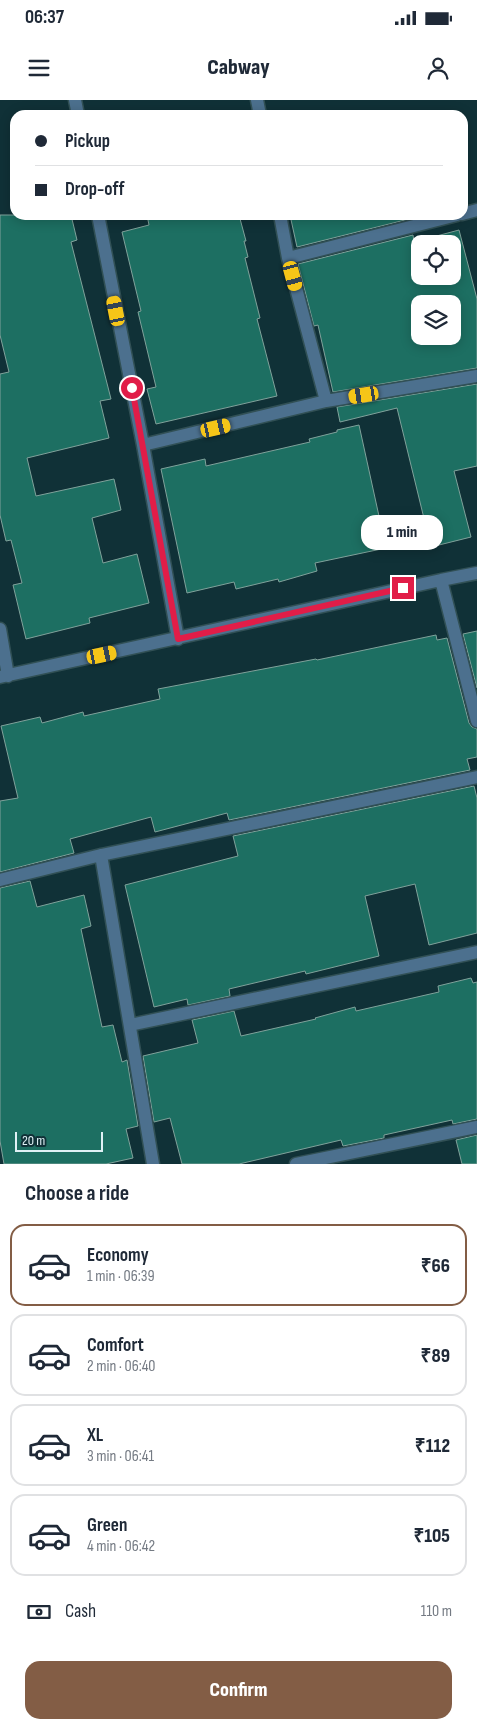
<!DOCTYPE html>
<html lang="en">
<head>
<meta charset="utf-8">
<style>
	:root { --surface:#fff; --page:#f2f2f3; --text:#1f2937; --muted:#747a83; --line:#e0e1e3; --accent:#835d45 }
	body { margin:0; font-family:"Sofia Sans Condensed",sans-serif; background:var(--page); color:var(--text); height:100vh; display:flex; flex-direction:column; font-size:19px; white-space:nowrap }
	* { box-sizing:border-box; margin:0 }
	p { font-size:16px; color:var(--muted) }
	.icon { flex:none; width:28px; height:28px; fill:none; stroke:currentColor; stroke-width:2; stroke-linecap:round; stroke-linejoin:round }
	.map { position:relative; height:1064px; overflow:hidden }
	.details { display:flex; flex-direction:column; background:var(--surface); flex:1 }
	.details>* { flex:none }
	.guide { position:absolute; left:10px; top:10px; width:458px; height:110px; border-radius:15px; box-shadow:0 2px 12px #0003; display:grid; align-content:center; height:110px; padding:0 25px; background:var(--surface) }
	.buttons { position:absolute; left:411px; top:135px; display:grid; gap:10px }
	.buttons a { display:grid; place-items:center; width:50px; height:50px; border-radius:10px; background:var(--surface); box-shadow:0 2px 12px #0003; font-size:25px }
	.scale { position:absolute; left:15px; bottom:12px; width:88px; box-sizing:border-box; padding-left:5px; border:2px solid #dff1f5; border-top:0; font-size:14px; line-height:18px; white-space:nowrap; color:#dff1f5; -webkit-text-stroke:4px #103137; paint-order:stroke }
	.end { position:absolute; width:22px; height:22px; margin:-11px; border:6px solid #e11d48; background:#fff; box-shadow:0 0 0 2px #fff }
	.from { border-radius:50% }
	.bubble { position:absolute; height:35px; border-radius:15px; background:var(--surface); box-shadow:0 2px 12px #0003; font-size:16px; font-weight:800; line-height:35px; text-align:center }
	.car { position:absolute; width:15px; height:30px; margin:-15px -8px; border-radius:6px; box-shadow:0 0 4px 1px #0007; background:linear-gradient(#f5c518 24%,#345 0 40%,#f5c518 0 76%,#345 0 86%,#f5c518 0) }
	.guide b { display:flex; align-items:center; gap:18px; height:48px; font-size:19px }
	.guide b+b { border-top:1px solid var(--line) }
	.guide i { width:12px; height:12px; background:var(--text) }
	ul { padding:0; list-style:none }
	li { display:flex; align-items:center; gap:15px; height:82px; margin:0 10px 8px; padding:0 15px; border:2px solid var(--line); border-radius:15px }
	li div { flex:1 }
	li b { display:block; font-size:19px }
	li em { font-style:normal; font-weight:800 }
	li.active { border-color:var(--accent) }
	li>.icon { width:45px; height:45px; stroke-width:1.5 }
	h2 { padding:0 25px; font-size:22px; line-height:60px }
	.pay { display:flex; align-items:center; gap:12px; height:55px; padding:0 25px; font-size:19px }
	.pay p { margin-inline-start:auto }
	.cta { display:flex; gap:10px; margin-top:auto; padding:10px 25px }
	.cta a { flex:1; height:58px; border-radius:15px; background:var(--accent); color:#fff; font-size:20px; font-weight:800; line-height:58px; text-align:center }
	.status { display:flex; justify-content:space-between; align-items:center; height:35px; padding:0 25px; background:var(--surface); direction:ltr }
	.status svg { height:14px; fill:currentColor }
	header { display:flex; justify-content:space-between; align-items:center; height:65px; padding:0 25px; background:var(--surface); font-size:22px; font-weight:800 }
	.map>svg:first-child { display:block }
	.building { fill:#1d6f62; stroke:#80a29b; fill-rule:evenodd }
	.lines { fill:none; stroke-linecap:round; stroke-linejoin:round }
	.minor-casing { stroke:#315055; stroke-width:15 }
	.minor { stroke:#4c708e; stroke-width:12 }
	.route { stroke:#e11d48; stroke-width:6 }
</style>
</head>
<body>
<div class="status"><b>06:37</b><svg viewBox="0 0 49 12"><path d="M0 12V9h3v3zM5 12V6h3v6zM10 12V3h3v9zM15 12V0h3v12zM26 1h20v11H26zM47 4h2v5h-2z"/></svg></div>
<header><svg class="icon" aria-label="menu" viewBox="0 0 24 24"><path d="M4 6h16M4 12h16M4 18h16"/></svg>Cabway<svg class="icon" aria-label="person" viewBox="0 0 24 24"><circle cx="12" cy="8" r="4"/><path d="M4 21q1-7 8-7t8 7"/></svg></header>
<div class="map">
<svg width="477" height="1064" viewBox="0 0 477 1064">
	<rect width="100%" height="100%" fill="#103137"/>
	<path class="building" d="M0 115H71L77 140 71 142 111 299 100 301 109 338 27 358 36 396 114 379 121 410 92 418 103 463 137 454 149 503 89 518 90 523 26 539 13 485 22 483 11 440 6 441 0 415V274L9 272 0 235Z
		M147 115H239L246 141H244L248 157 245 158 260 218 257 219 277 296 156 324 147 289 156 287 138 212 141 211 122 132 149 125Z
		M290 115H408L409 119 297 147Z
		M459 130 477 199V268L333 292 318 225 314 226 298 164 413 135 414 142ZM420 144H452V176H420ZM420 204H452V236H420Z
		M477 284V366L454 371 471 437 431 447 397 308 340 322 337 307Z
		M359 325 386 448 315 463 317 471 279 482 278 479 236 489 234 482 187 493 161 369 205 359 206 366 310 342 309 339 337 332V330Z
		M477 531V588L463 534Z
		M436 535 437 540 447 538 469 623 472 627 477 629V657L467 659 470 670 229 720 227 713 155 732 151 717 70 739 74 753 0 772V701L18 698 1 626 40 617 42 623 83 612 84 616 160 599 158 589 316 559 317 560Z
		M474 686 477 698V833L429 845 415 784 365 796 379 856 306 874 305 871 229 889 230 896 188 905 187 899 154 907 125 785 238 756 233 736Z
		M30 781 37 807 84 795 91 826 81 829 102 927 113 925 122 962 127 960 138 1026 126 1029 133 1058 106 1064H4L0 1041V788Z
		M471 878 473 883 477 882V1019L453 1024 452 1020 384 1035V1038L343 1046 341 1040 239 1064H182L170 1018 154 1022 143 956 198 943 192 920 234 911 241 936 316 919 315 918 355 907 356 911 439 892 438 886Z
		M477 1035V1064H462L456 1040Z"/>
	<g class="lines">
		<g class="minor-casing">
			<path id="minor" d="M75 0 78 15
				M257 0 260 15
				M462 114 477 110
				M98 115 143 345 178 539
				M280 115 288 158 326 301
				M288 158 457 115
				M143 345 326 301 477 276
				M441 480 477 621
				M0 529 8 576
				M0 577 441 480 477 473
				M101 755 153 1064
				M0 780 101 755 477 677
				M130 925 477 852
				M296 1064 477 1027"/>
		</g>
		<use href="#minor" class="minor"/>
	</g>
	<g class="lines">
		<path class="route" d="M132 288 178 539 403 488"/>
	</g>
</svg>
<div class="buttons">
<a><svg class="icon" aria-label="locate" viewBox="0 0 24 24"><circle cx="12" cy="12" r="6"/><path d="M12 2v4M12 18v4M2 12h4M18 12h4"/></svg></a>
<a><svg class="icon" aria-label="layers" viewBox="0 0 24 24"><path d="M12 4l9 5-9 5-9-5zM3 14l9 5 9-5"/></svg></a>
</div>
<div class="scale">20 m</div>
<i class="end from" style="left:132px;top:288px"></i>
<i class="end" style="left:403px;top:488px"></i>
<div class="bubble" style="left:361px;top:415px;width:82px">1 min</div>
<i class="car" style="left:293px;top:176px;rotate:165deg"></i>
<i class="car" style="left:116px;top:211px;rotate:349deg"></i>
<i class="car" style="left:364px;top:295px;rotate:261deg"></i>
<i class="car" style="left:216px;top:328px;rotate:77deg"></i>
<i class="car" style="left:102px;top:555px;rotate:78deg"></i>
<div class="guide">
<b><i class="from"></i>Pickup</b>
<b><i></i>Drop-off</b>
</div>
</div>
<section class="details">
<h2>Choose a ride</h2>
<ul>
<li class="active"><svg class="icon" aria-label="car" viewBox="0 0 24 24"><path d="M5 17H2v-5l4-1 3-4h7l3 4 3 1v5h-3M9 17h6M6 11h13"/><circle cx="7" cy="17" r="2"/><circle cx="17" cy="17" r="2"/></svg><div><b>Economy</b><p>1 min · 06:39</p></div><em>₹66</em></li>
<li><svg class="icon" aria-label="car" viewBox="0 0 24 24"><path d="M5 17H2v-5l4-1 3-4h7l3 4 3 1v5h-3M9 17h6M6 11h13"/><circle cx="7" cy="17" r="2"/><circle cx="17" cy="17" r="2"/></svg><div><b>Comfort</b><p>2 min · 06:40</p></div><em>₹89</em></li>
<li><svg class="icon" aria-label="car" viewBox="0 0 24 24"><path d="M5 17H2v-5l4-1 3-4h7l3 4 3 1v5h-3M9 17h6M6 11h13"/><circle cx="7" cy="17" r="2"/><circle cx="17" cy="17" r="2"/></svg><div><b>XL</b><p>3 min · 06:41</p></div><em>₹112</em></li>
<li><svg class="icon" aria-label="car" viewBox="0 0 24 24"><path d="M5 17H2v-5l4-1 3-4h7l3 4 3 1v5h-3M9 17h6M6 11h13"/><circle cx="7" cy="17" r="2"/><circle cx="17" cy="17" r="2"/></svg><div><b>Green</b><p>4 min · 06:42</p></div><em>₹105</em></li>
</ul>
<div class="pay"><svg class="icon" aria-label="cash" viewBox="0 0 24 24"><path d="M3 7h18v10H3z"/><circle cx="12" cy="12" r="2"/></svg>Cash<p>110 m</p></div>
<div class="cta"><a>Confirm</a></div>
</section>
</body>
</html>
